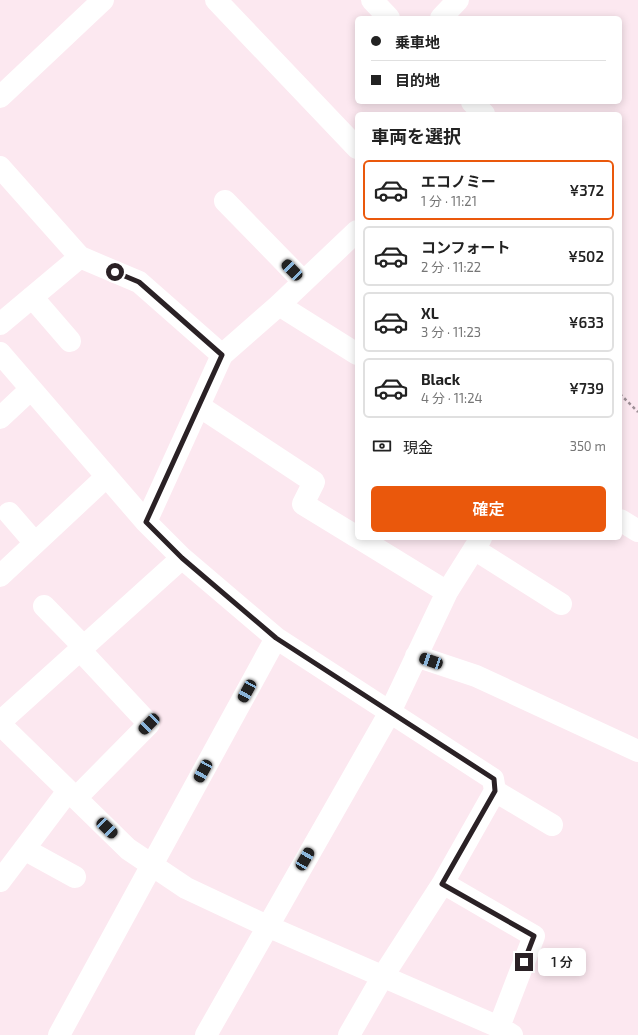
<!DOCTYPE html>
<html lang="ja">
<head>
<meta charset="utf-8">
<style>
	:root { --surface:#fff; --page:#f6f6f6; --text:#222; --muted:#767676; --line:#e0e0e0; --accent:#ea580c }
	body { margin:0; font-family:"Exo 2","Noto Sans JP",sans-serif; background:var(--page); color:var(--text); height:100vh; display:flex; flex-direction:column; font-size:15px; white-space:nowrap }
	* { box-sizing:border-box; margin:0 }
	p { font-size:13px; color:var(--muted) }
	.icon { flex:none; width:22px; height:22px; fill:none; stroke:currentColor; stroke-width:2; stroke-linecap:round; stroke-linejoin:round }
	.map { position:relative; flex:1; overflow:hidden }
	.details { position:absolute; left:355px; top:112px; width:267px; height:428px; display:flex; flex-direction:column; background:var(--surface); border-radius:6px; box-shadow:0 2px 10px #0003 }
	.details>* { flex:none }
	.banner { position:absolute; left:355px; top:16px; width:267px; height:88px; border-radius:6px; box-shadow:0 2px 10px #0003; display:grid; align-content:center; height:88px; padding:0 16px; background:var(--surface) }
	.end { position:absolute; width:18px; height:18px; margin:-9px; border:5px solid #2a2125; background:#fff; box-shadow:0 0 0 2px #fff }
	.from { border-radius:50% }
	.bubble { position:absolute; height:28px; border-radius:6px; background:var(--surface); box-shadow:0 2px 10px #0003; font-size:13px; font-weight:600; line-height:28px; text-align:center }
	.car { position:absolute; width:12px; height:24px; margin:-12px -6px; border-radius:5px; box-shadow:0 0 3px 1px #0007; background:linear-gradient(#222 24%,#8ab4d8 0 40%,#222 0 76%,#8ab4d8 0 86%,#222 0) }
	.banner b { display:flex; align-items:center; gap:14px; height:38px; font-size:15px }
	.banner b+b { border-top:1px solid var(--line) }
	.banner i { width:10px; height:10px; background:var(--text) }
	ul { padding:0; list-style:none }
	li { display:flex; align-items:center; gap:12px; height:60px; margin:0 8px 6px; padding:0 8px; border:2px solid var(--line); border-radius:6px }
	li div { flex:1 }
	li b { display:block; font-size:15px }
	li em { font-style:normal; font-weight:600 }
	li.on { border-color:var(--accent) }
	li>.icon { width:36px; height:36px; stroke-width:1.5 }
	h2 { padding:0 16px; font-size:18px; line-height:48px }
	.pay { display:flex; align-items:center; gap:10px; height:44px; padding:0 16px; font-size:15px }
	.pay p { margin-inline-start:auto }
	.button { display:flex; gap:8px; margin-top:auto; padding:8px 16px }
	.button a { flex:1; height:46px; border-radius:6px; background:var(--accent); color:#fff; font-size:16px; font-weight:600; line-height:46px; text-align:center }
	.map>svg:first-child { display:block }
	.lines { fill:none; stroke-linecap:round; stroke-linejoin:round }
	.path { stroke:#9e8f96; stroke-width:2.5; stroke-dasharray:3 3; stroke-linecap:butt }
	.minor { stroke:#fff; stroke-width:22 }
	.route { stroke:#2a2125; stroke-width:5 }
</style>
</head>
<body>
<div class="map">
<svg width="638" height="1035" viewBox="0 0 638 1035">
	<rect width="100%" height="100%" fill="#fce8f0"/>
	<g class="lines">
		<path class="path" d="M620 394 638 412"/>
		<path class="minor" d="M216 0 357 148
			M372 0 389 18
			M441 18 458 0
			M0 97 103 0
			M472 102 484 114
			M0 167 80 257 139 282 222 355
			M225 201 303 281
			M32 297 70 341
			M279 305 357 354
			M0 324 80 257
			M0 353 146 522 182 558 276 638 493 779 495 791 443 883 534 936 499 1027
			M199 406 314 482 303 504 357 537
			M0 418 31 389
			M9 513 35 543
			M620 520 638 531
			M146 522 222 355 279 305 357 231
			M359 538 447 592
			M474 549 561 604
			M0 576 106 477
			M44 606 84 647
			M416 656 476 676 638 751
			M0 722 182 558
			M0 724 128 849 186 888 267 926 499 1027 512 1035
			M495 791 552 825
			M76 798 149 724 80 650
			M24 849 75 877
			M0 881 68 791
			M59 1035 276 638
			M206 1035 390 712 447 592 481 538
			M349 1035 383 976 443 883"/>
	</g>
	<g class="lines">
		<path class="route" d="M115 272 139 282 222 355 146 522 182 558 276 638 494 779 495 791 442 884 534 936 524 962"/>
	</g>
</svg>
<i class="end from" style="left:115px;top:272px"></i>
<i class="end" style="left:524px;top:962px"></i>
<div class="bubble" style="left:538px;top:948px;width:48px">1 分</div>
<i class="car" style="left:292px;top:270px;rotate:316deg"></i>
<i class="car" style="left:431px;top:661px;rotate:289deg"></i>
<i class="car" style="left:247px;top:691px;rotate:209deg"></i>
<i class="car" style="left:149px;top:724px;rotate:225deg"></i>
<i class="car" style="left:203px;top:771px;rotate:209deg"></i>
<i class="car" style="left:107px;top:828px;rotate:134deg"></i>
<i class="car" style="left:305px;top:859px;rotate:30deg"></i>
<div class="banner">
<b><i class="from"></i>乗車地</b>
<b><i></i>目的地</b>
</div>
<section class="details">
<h2>車両を選択</h2>
<ul>
<li class="on"><svg class="icon" aria-label="car" viewBox="0 0 24 24"><path d="M5 17H2v-5l4-1 3-4h7l3 4 3 1v5h-3M9 17h6M6 11h13"/><circle cx="7" cy="17" r="2"/><circle cx="17" cy="17" r="2"/></svg><div><b>エコノミー</b><p>1 分 · 11:21</p></div><em>¥372</em></li>
<li><svg class="icon" aria-label="car" viewBox="0 0 24 24"><path d="M5 17H2v-5l4-1 3-4h7l3 4 3 1v5h-3M9 17h6M6 11h13"/><circle cx="7" cy="17" r="2"/><circle cx="17" cy="17" r="2"/></svg><div><b>コンフォート</b><p>2 分 · 11:22</p></div><em>¥502</em></li>
<li><svg class="icon" aria-label="car" viewBox="0 0 24 24"><path d="M5 17H2v-5l4-1 3-4h7l3 4 3 1v5h-3M9 17h6M6 11h13"/><circle cx="7" cy="17" r="2"/><circle cx="17" cy="17" r="2"/></svg><div><b>XL</b><p>3 分 · 11:23</p></div><em>¥633</em></li>
<li><svg class="icon" aria-label="car" viewBox="0 0 24 24"><path d="M5 17H2v-5l4-1 3-4h7l3 4 3 1v5h-3M9 17h6M6 11h13"/><circle cx="7" cy="17" r="2"/><circle cx="17" cy="17" r="2"/></svg><div><b>Black</b><p>4 分 · 11:24</p></div><em>¥739</em></li>
</ul>
<div class="pay"><svg class="icon" aria-label="cash" viewBox="0 0 24 24"><path d="M3 7h18v10H3z"/><circle cx="12" cy="12" r="2"/></svg>現金<p>350 m</p></div>
<div class="button"><a>確定</a></div>
</section>
</div>
</body>
</html>
